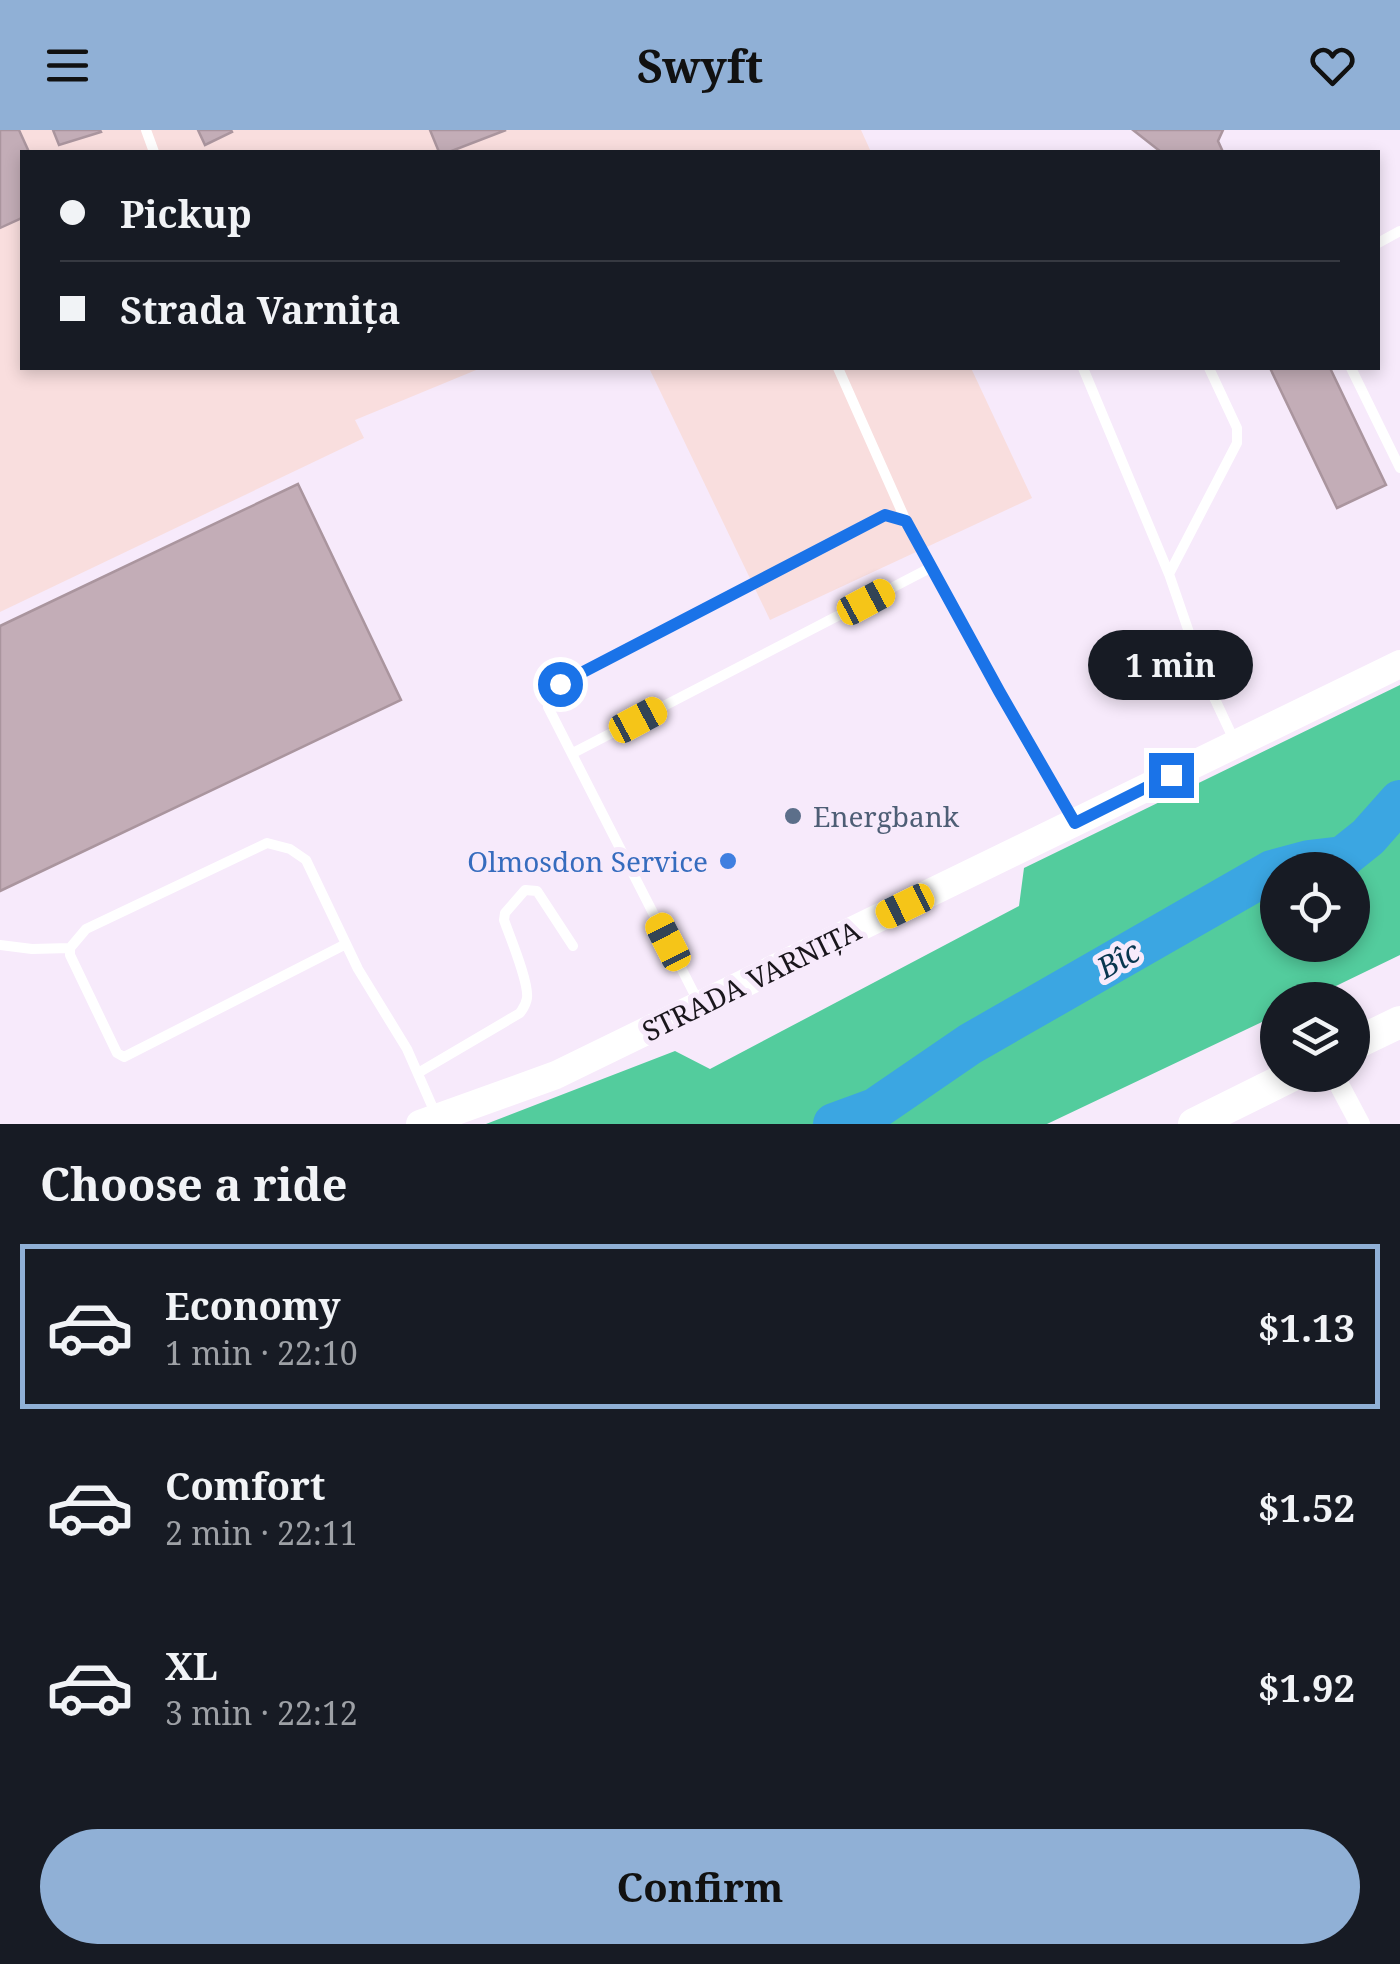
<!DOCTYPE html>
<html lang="en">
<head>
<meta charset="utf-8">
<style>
	:root { --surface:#171b24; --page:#242831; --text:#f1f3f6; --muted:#9ea1a6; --line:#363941; --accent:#90b0d6 }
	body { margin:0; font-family:"Noto Serif",serif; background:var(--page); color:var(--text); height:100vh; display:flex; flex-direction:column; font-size:38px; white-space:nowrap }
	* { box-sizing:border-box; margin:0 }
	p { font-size:32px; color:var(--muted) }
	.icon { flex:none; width:55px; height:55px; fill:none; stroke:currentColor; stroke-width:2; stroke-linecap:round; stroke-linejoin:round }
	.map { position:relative; height:994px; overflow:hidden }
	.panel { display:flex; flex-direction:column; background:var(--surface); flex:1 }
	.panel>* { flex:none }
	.hud { position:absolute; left:20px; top:20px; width:1360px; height:220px; border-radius:0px; box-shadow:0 5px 15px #0003; display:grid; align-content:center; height:220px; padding:0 40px; background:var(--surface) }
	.tools { position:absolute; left:1260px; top:722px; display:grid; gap:20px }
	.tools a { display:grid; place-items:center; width:110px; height:110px; border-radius:50%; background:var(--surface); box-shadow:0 5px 15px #0003; font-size:50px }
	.end { position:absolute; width:45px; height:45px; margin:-22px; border:12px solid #1a73e8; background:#fff; box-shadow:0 0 0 5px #fff }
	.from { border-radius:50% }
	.bubble { position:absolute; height:70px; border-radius:35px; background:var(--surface); box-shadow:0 5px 15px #0003; font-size:32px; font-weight:700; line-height:70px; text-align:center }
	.car { position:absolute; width:30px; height:60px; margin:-30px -15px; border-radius:12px; box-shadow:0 0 8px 2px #0007; background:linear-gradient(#f5c518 24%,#345 0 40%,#f5c518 0 76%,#345 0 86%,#f5c518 0) }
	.hud b { display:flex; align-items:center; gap:35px; height:95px; font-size:38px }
	.hud b+b { border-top:2px solid var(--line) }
	.hud i { width:25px; height:25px; background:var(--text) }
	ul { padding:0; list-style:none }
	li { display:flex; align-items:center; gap:30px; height:165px; margin:0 20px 15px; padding:0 20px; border:5px solid transparent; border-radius:0px }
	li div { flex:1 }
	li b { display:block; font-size:38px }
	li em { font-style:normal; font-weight:700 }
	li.on { border-color:var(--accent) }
	li>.icon { width:90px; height:90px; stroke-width:1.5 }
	h2 { padding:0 40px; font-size:45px; line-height:120px }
	.button { display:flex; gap:20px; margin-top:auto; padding:20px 40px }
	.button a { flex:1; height:115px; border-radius:60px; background:var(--accent); color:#111; font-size:40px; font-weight:700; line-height:115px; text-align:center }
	header { display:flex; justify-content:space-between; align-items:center; height:130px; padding:0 40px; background:var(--accent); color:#111; font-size:45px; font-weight:700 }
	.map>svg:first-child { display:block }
	.industrial { fill:#f9dede }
	.forest { fill:#53cc9d; fill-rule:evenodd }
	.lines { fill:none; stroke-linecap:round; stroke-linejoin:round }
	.river { stroke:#3ba6e2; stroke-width:42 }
	.building { fill:#c3adb7; stroke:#aa959e; stroke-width:2.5 }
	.service { stroke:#fff; stroke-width:10 }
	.minor { stroke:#fff; stroke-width:20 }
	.tertiary { stroke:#fff; stroke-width:28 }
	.primary { stroke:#fff; stroke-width:32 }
	.route { stroke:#1a73e8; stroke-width:12 }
	.service-dot { fill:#5c6f8a; stroke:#f7eafb; stroke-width:4 }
	.shop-dot { fill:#3f7fe0; stroke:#f7eafb; stroke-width:4 }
	.labels { text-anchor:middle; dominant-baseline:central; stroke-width:10; stroke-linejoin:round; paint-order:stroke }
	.service-label { font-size:28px; fill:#4e5e75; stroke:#f7eafb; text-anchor:start }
	.shop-label { font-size:28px; fill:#366cbe; stroke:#f7eafb; text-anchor:end }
	.street-label { font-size:28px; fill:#1a161c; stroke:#f7eafb }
	.water-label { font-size:30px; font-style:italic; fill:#08364f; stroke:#f7eafb }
</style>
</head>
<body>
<header><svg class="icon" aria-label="menu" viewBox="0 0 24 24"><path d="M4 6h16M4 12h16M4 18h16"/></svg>Swyft<svg class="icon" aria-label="heart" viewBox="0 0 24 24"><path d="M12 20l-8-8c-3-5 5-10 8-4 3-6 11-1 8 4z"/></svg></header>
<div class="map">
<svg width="1400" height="994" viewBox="0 0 1400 994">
	<rect width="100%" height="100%" fill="#f7eafb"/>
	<path class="industrial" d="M0 0H861L871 22H22V238H481L355 290 364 308 0 482Z
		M649 238H971L1032 368 770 490Z"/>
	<path class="forest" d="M1400 555V825L1307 870H1278L1277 885 1047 994H486L675 921 710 939 1019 776 1024 738ZM1278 740H1352V815H1278Z"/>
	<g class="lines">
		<path class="river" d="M834 994 875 979 970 914 1272 741 1309 731 1343 727 1368 707 1400 671"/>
	</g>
	<path class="building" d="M0 0H19L29 22H22V88L0 98Z
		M53 0H100L101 2 59 15Z
		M198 0H231L232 2 205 15Z
		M430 0H506L449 22H439Z
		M1133 0H1223L1218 11 1223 22H1161Z
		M1270 238H1330L1386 355 1337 378Z
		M298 354 401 570 0 761V496Z"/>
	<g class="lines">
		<path class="service" d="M146 0 154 22
			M1378 113 1400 101
			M838 238 906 391
			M1083 238 1169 444 1204 546 1235 612
			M1351 238 1400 338
			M1169 444 1237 313V298L1209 238
			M573 623 930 438
			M346 814 124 927 117 923 70 825V818L86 799 267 713 290 719 306 730 358 839 407 919 436 985
			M0 815 32 819 70 818
			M700 875 548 577 560 555 885 385 906 391 1033 623 1075 692
			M418 943 520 883C524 877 526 875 527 868 529 852 510 807 504 790L505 783 525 760 537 761 573 816"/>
		<path class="minor" d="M1334 945 1360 994"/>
		<path class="tertiary" d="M420 994 556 945 1400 534"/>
		<path class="primary" d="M1352 915 1400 892
			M1194 994 1293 945"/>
	</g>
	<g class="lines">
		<path class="route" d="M560 554 885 385 906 391 999 561 1075 693 1171 645"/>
	</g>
	<circle class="service-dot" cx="793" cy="686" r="10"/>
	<circle class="shop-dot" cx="728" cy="731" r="10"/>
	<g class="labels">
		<g class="service-label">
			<text x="813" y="686">Energbank</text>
		</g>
		<g class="shop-label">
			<text x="708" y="731">Olmosdon Service</text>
		</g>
		<g class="street-label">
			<text transform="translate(751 850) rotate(-26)">STRADA VARNIȚA</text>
		</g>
		<g class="water-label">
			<text transform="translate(1118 829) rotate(-30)">Bîc</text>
		</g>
	</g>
</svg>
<div class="tools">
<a><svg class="icon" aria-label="locate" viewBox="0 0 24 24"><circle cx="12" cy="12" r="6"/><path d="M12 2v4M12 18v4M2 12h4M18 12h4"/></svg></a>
<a><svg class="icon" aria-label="layers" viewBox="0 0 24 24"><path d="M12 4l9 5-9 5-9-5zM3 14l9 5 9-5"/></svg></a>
</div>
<i class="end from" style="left:560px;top:554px"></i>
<i class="end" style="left:1171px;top:645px"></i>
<div class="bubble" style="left:1088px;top:500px;width:165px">1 min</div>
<i class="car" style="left:866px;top:472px;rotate:62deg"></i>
<i class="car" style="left:638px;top:590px;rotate:62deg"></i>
<i class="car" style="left:905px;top:776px;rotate:244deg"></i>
<i class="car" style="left:668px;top:812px;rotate:333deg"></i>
<div class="hud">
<b><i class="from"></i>Pickup</b>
<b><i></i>Strada Varnița</b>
</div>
</div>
<section class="panel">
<h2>Choose a ride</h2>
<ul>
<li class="on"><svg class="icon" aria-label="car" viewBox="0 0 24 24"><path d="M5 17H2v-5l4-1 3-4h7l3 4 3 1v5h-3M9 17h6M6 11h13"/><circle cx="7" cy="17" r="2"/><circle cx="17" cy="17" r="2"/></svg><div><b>Economy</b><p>1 min · 22:10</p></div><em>$1.13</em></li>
<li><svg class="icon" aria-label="car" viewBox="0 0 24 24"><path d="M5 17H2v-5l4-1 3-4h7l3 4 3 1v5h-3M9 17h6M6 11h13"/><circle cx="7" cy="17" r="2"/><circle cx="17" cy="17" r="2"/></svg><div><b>Comfort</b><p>2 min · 22:11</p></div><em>$1.52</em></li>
<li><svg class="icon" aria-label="car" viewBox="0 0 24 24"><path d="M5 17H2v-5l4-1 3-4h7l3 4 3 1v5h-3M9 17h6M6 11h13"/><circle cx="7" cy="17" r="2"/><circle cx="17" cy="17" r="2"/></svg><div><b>XL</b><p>3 min · 22:12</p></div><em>$1.92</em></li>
</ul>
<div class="button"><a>Confirm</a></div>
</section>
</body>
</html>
